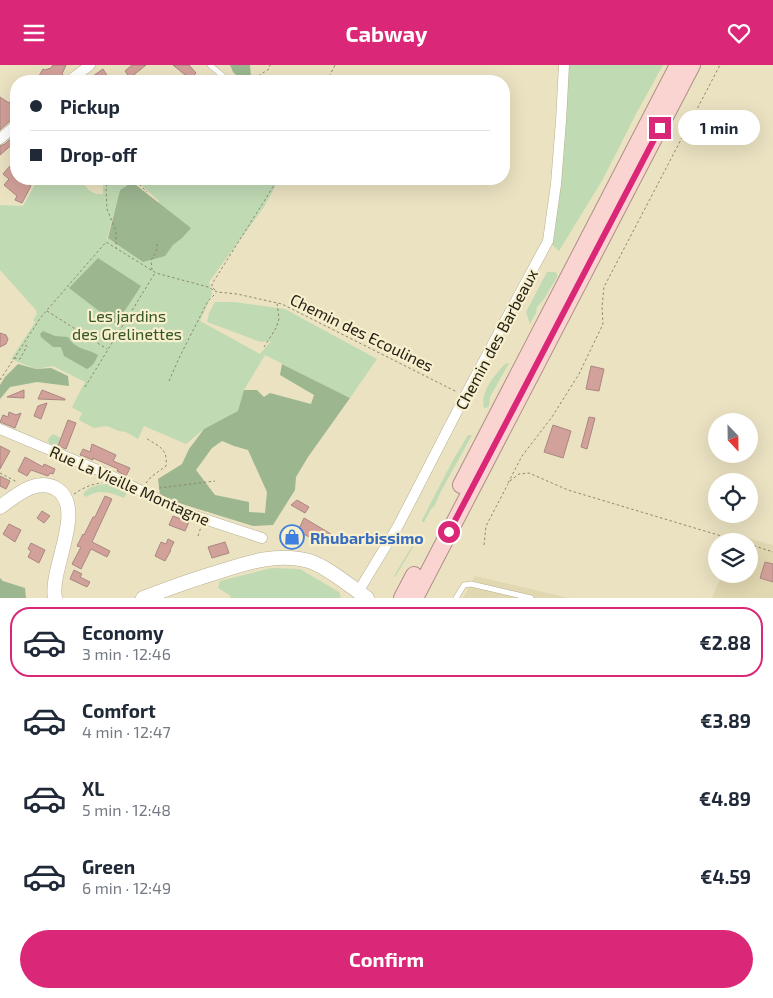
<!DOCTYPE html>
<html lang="en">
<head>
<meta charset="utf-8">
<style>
	:root { --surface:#fff; --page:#f6f6f7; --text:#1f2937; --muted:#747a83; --line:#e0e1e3; --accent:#db2777 }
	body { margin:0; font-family:"Exo 2",sans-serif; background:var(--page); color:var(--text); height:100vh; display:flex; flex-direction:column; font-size:19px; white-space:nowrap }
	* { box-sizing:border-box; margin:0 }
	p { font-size:16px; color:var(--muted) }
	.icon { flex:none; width:28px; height:28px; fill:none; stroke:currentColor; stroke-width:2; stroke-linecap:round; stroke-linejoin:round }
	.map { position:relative; height:533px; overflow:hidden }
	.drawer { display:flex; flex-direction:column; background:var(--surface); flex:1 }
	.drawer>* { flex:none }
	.hud { position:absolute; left:10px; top:10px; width:500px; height:110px; border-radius:20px; box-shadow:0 5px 20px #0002; display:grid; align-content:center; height:110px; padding:0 20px; background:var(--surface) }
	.needle { width:32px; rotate:158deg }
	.fabs { position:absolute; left:708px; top:348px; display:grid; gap:10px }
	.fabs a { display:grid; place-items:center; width:50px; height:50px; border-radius:50%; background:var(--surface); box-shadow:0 5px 20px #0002; font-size:25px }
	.end { position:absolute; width:22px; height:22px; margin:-11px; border:6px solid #db2777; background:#fff; box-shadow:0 0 0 2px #fff }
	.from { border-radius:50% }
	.bubble { position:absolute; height:35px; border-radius:18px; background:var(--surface); box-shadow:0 5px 20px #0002; font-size:16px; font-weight:700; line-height:35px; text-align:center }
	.hud b { display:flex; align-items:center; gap:18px; height:48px; font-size:19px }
	.hud b+b { border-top:1px solid var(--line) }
	.hud i { width:12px; height:12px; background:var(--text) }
	ul { padding:9px 0 0; list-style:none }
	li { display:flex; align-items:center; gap:15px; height:70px; margin:0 10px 8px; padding:0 10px; border:2px solid transparent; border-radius:20px }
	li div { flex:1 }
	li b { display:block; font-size:19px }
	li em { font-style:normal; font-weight:700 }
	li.current { border-color:var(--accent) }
	li>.icon { width:45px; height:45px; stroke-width:1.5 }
	.cta { display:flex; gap:10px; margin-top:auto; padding:10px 20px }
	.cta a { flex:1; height:58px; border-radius:30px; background:var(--accent); color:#fff; font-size:20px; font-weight:700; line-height:58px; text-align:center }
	header { display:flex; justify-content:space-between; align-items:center; height:65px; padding:0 20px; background:var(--accent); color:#fff; font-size:22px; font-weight:700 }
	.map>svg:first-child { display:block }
	.built { fill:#e1d7b0 }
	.green { fill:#c0dab4 }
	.forest { fill:#9cb690; fill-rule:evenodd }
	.building { fill:#d2a199; stroke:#aa8782 }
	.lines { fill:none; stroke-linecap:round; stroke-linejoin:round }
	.service-casing { stroke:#b8b091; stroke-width:6 }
	.minor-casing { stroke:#b8b091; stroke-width:11 }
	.secondary-casing { stroke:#b8b091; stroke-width:15 }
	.trunk-casing { stroke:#ae8f87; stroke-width:18 }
	.path { stroke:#8d8871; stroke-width:1; stroke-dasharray:2.5 2.5; stroke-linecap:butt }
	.service { stroke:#fff; stroke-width:5 }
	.minor { stroke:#fff; stroke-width:10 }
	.secondary { stroke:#fff; stroke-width:14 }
	.trunk { stroke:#fad4d0; stroke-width:16 }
	.route { stroke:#db2777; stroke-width:6 }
	.labels { text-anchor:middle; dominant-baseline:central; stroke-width:4.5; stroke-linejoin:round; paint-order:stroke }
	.park-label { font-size:16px; fill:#325521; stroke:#f7efce }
	.street-label { font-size:16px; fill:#252216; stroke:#f7efce }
	.shop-label { font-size:16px; font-weight:bold; fill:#366cbe; stroke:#f7efce; text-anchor:start }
</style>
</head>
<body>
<header><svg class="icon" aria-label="menu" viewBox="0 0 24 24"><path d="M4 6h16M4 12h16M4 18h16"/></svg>Cabway<svg class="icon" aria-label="heart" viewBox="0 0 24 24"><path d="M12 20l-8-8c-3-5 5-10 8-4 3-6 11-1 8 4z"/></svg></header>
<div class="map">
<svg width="773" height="533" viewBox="0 0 773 533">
	<rect width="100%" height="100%" fill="#eae2c1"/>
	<path class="built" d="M737 470 773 480V533H712L722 509H749V476H735Z
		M475 511 569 533H463Z"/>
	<path class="green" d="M566 0H663L637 47 603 114 559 186 548 176Z
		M38 114H80C87 123 90 130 103 129V114H134L120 125 107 174 147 153 159 136 135 114H279L264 142 209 217 212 229 200 256 260 289 271 276 261 277 207 257 209 248 215 237H234L285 244 377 294 350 333 265 290 244 325 239 346 204 364 186 379 144 361 138 374 126 367 119 366 107 361 94 363 79 355 82 348 72 342 85 317 53 301 36 304 11 294 36 256 35 257 33 255 37 249 36 245 0 205V140L23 141Z
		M547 207H555L557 209V212L544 234 537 242 536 248 530 259 526 247Z
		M509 298 490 332 489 341 486 343H484C480 326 495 310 505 299Z
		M53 369 61 373 57 383 52 381 47 375Z
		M468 370H472L440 428 435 440 431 444 424 457H422V455L452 397Z
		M107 419 121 422 128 426 124 433C115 429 102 424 92 429 90 430 88 431 85 432L83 429C89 421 97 420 107 419Z
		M418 471 419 472 395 512 394 511Z
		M272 503 300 504 339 527 341 533H230L231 531 218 523 220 516Z"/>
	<path class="forest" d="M230 0H250L251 11 245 12H238L233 7Z
		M132 117 191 163 182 173 173 180 165 191 143 197 108 173 120 125Z
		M98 193 141 221 116 259 69 223Z
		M43 266 55 271 68 272C76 285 86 283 98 290 95 297 93 301 87 304L64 291 61 282H53L41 272 40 269Z
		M18 299 36 304 51 303 68 311 69 321 37 317 10 322 0 334V320L5 312Z
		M282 299 350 333 308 392 296 412 295 425 273 460 253 461 182 439 160 430 158 414 182 399 189 384 204 364 238 346 244 325H257L264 332 270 328 311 339 314 330 280 310ZM222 376 234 381 248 385 267 427 265 448 249 447V437L215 430 196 405 212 383Z
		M0 513 3 516 25 523 26 533H0Z"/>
	<path class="building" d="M53 0H66L62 9 64 11 62 16H36L43 4 45 5 51 3Z
		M132 0H146L130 13 125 6Z
		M173 0H189L196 8 190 14Z
		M103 4 108 12 103 16H86Z
		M16 28V53L11 55 0 65V32L9 38Z
		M16 69V76L0 90V81L5 79Z
		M10 101 16 105V114H22L31 121 22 138 15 135 17 131 4 120 9 114 3 109Z
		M0 268 6 270 8 274 6 279 0 282Z
		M591 301 604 304 599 326 586 324Z
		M24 325V333L7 332Z
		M42 325 65 334V335L38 334Z
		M47 338 41 354 34 351 38 341Z
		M9 347 16 350 21 348 15 363 0 357 3 350 8 352Z
		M589 352 595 353 587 384 581 382Z
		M68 355 76 358 66 384 58 381Z
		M553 360 571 366 563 393 544 387Z
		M92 379 116 390 113 396 130 403 126 411 117 406 118 404 93 393V395L80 390 83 384 90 387Z
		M0 381 10 386 0 404Z
		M25 392 43 402 44 399 55 404 53 409 50 408 48 411 31 405 27 411 18 406Z
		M0 411 10 416 6 424 0 421Z
		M105 431 112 434 92 477 110 486 107 492 91 484 81 504 72 499 81 482 77 481 83 469 84 470 93 452H95Z
		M297 435 309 442 305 448 291 440Z
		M42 446 50 451 44 458 37 453Z
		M173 451 189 457 185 466 169 460Z
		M304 453 331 469 324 480 298 466Z
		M9 459 21 465 15 477 3 469Z
		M168 474 174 477 170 485H171L165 496 155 491 161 477 166 479Z
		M225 477 229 488 212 493 208 482Z
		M31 478 45 485 39 498 28 492 31 486 28 484Z
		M765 497 773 499V517L760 513Z
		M74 505 82 509 80 512 90 517 87 522 70 514Z"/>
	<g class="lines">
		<g class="service-casing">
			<path id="service" d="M210 0 229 16
				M456 533 464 520 471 519 531 533"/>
		</g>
		<g class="minor-casing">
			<path id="minor" d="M69 16 90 0
				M0 74 16 60
				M0 364 105 408 186 448 262 473
				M358 527 398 461 465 331 548 176 556 119 561 56 564 0"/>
		</g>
		<g class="secondary-casing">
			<path id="secondary" d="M0 442C16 431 35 413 55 423 88 441 49 504 55 533
				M143 533C167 524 191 515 215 508 246 498 277 487 309 496 328 502 351 522 367 533"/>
		</g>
		<g class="trunk-casing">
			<path id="trunk" d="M461 420 678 0
				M402 533 414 510
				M415 533 692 0"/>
		</g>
		<path class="path" d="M240 16 242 14 255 13 269 4 270 0
			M327 16 335 0
			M108 114 106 124 107 144 116 166V183
			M131 114 138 118 147 127
			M152 205 151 196 157 184V176
			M215 225 212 222V219L278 114
			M47 246 107 284
			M264 282 276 263 279 254 277 238
			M14 293 20 294 27 281 24 280
			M0 315 41 252 106 177 156 208 208 222 217 227 237 229 282 239 457 327
			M169 316 180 291 208 236 216 228
			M85 322 155 208
			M0 408 17 417
			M510 416 519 409 529 408 568 425 738 476
			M146 418 151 412 166 401C168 383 159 382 146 373
			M508 418 522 391 552 352 579 309 603 259 602 242 604 222 720 0
			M159 423 215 416
			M74 429C83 423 91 419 102 418
			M198 471 201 462
			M749 479 773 487
			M484 480 486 461 508 419"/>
		<use href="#service" class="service"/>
		<use href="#minor" class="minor"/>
		<use href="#secondary" class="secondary"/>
		<use href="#trunk" class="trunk"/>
	</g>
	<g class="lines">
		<path class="route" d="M449 467 660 63"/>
	</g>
	<defs>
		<g id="shop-ring" transform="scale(1.25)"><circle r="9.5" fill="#f7efce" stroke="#3f7fe0" stroke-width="1.5"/><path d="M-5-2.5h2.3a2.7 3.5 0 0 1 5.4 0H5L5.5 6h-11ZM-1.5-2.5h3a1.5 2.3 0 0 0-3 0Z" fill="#3f7fe0"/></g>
	</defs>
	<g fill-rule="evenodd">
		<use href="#shop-ring" x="292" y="472"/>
	</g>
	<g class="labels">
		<g class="park-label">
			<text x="127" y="250">Les jardins<tspan x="127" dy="18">des Grelinettes</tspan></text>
		</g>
		<g class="street-label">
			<text transform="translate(362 267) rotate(26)">Chemin des Ecoulines</text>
			<text transform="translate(496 274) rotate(-62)">Chemin des Barbeaux</text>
			<text transform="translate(130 420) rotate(24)">Rue La Vieille Montagne</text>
		</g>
		<g class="shop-label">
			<text x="310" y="472">Rhubarbissimo</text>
		</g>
	</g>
</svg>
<div class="fabs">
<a><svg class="needle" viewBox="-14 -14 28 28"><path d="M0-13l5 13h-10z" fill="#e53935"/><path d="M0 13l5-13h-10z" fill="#747a83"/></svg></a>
<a><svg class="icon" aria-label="locate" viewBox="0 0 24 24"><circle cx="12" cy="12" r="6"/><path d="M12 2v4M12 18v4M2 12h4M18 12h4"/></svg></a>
<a><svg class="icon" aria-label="layers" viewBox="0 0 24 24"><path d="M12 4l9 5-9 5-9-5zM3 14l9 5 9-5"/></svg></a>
</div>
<i class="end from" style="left:449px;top:467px"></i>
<i class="end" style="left:660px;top:63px"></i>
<div class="bubble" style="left:678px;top:45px;width:82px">1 min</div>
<div class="hud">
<b><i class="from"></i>Pickup</b>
<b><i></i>Drop-off</b>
</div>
</div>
<section class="drawer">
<ul>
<li class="current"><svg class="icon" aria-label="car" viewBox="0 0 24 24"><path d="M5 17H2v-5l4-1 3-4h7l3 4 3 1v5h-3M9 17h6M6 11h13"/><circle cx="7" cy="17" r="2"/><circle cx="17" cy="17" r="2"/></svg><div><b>Economy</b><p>3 min · 12:46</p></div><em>€2.88</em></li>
<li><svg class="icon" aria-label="car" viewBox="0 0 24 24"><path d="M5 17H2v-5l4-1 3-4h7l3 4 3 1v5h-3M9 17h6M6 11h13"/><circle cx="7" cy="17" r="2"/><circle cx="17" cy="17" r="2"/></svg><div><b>Comfort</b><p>4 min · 12:47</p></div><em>€3.89</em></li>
<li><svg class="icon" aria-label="car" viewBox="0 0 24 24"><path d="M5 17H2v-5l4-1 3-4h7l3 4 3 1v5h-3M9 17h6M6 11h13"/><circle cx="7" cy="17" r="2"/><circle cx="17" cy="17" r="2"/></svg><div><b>XL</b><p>5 min · 12:48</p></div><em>€4.89</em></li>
<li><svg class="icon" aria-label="car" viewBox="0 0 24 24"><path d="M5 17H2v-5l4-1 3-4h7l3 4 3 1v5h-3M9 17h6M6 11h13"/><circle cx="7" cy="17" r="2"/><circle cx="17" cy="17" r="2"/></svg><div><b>Green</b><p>6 min · 12:49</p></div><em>€4.59</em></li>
</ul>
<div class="cta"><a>Confirm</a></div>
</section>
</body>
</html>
